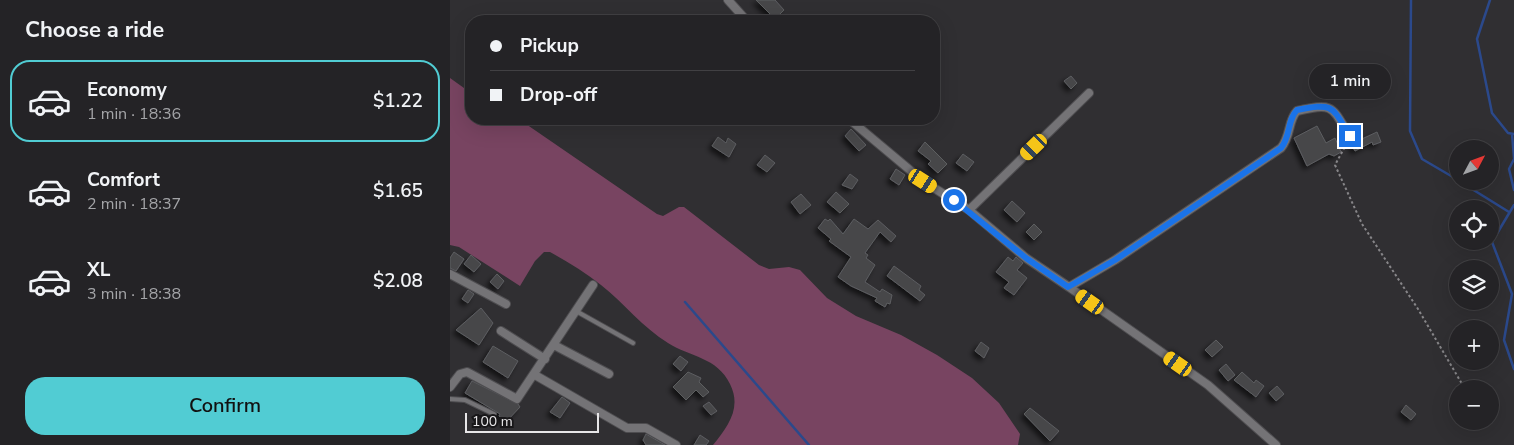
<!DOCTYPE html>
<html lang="en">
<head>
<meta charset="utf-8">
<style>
	:root { --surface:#242326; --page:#302f32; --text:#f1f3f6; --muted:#a3a4a7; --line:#414043; --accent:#51ccd3 }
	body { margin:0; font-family:"Nunito Sans",sans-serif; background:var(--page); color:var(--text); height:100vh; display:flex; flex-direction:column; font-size:19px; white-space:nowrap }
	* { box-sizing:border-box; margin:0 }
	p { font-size:16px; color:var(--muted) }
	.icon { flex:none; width:28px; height:28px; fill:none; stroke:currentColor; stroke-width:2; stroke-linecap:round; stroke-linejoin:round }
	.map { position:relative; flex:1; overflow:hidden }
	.details { display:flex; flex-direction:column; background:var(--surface); width:450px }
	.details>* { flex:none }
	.guide { position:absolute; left:15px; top:15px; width:475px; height:110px; border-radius:20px; box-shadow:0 5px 20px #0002,0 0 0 1px var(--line); display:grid; align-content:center; height:110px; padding:0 25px; background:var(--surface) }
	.needle { width:32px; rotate:49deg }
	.controls { position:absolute; left:999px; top:140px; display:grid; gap:10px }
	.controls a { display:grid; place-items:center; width:50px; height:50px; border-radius:50%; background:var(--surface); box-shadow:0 5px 20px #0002,0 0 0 1px var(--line); font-size:25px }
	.scale { position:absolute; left:15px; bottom:12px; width:134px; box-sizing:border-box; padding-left:5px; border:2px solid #e7e6e8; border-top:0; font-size:14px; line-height:18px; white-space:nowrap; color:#e7e6e8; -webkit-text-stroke:4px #181719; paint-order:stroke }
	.end { position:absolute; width:22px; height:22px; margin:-11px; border:6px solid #1a73e8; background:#fff; box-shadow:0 0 0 2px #fff }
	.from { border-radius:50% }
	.bubble { position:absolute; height:35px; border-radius:18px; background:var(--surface); box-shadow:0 5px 20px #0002,0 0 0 1px var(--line); font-size:16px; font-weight:600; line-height:35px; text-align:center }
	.car { position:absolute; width:15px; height:30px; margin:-15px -8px; border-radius:6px; box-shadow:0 0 4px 1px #0007; background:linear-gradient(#f5c518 24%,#345 0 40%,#f5c518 0 76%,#345 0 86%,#f5c518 0) }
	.guide b { display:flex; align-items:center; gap:18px; height:48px; font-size:19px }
	.guide b+b { border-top:1px solid var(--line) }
	.guide i { width:12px; height:12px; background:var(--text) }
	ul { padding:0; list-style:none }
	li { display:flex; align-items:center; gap:15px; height:82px; margin:0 10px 8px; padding:0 15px; border:2px solid transparent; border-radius:20px }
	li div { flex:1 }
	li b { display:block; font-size:19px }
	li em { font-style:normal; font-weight:600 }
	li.on { border-color:var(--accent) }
	li>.icon { width:45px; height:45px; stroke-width:1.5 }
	h2 { padding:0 25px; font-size:22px; line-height:60px }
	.action { display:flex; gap:10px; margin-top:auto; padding:10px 25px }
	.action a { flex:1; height:58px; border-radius:20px; background:var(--accent); color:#111; font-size:20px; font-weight:600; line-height:58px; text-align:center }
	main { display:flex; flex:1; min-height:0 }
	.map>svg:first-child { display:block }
	.green { fill:#784461 }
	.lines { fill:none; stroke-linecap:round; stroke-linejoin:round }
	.stream { stroke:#2b498b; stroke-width:2.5 }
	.building { fill:#46464a; stroke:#5d5e61; filter:url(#shadow) }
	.service-casing { stroke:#4e4d50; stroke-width:6 }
	.minor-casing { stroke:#4e4d50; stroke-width:10 }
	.path { stroke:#878689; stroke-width:2; stroke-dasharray:2.5 2.5; stroke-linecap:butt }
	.service { stroke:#747376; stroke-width:4 }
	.minor { stroke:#747376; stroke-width:8 }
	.route { stroke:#1a73e8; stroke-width:6 }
</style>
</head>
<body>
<main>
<section class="details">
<h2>Choose a ride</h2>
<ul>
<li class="on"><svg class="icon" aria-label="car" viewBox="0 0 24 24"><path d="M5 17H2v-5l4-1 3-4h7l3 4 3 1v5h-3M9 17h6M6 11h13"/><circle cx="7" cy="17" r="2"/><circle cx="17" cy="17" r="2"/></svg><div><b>Economy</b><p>1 min · 18:36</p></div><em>$1.22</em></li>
<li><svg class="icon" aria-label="car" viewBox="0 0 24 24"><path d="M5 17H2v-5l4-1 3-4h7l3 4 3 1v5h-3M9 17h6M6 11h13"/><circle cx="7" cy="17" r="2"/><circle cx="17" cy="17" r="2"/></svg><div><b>Comfort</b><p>2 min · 18:37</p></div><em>$1.65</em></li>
<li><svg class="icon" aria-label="car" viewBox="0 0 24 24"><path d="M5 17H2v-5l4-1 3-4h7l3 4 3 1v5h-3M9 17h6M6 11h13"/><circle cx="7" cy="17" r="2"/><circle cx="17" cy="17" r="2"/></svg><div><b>XL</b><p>3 min · 18:38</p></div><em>$2.08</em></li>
</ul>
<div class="action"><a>Confirm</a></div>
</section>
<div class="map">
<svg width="1064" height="445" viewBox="0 0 1064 445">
	<defs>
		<filter id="shadow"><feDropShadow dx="-3.5" dy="3.5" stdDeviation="2.5" flood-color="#0009"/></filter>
	</defs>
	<rect width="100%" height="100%" fill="#302f32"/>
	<path class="green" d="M0 78 21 93V119H67L73 122 207 214 213 216 229 207H234L309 265 319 269 339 267 350 270 377 298 406 316 451 335 487 355 522 378 549 403 570 434 568 445H263C278 426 292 408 280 384 267 357 240 357 218 343 192 327 175 304 151 285 136 273 118 262 100 252H94L85 261 70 286 9 247 0 245Z"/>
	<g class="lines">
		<path class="stream" d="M961 0 960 131 972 159 1008 180
			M1040 0 1027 39 1042 113 1058 133 1064 134
			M1062 134 1064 158
			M1064 159 1059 169 1064 190
			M1009 181 1059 212
			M1064 205 1042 242 1062 294 1054 340 1064 369
			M235 302 359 445"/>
	</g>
	<path class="building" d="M306 0H325L334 10 325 19Z
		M621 76 627 83 621 89 614 81Z
		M867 126 876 143 885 138 891 152 884 156 879 154 857 166 844 138Z
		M401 129 416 145 409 151 395 136Z
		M927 132 931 142 923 145 922 142 905 151 901 144Z
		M268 137 276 143 278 138 286 144 279 157 262 146Z
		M475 142 497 164 488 173 478 164 481 161 468 151Z
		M513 154 524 162 517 171 506 163Z
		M315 155 325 163 317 172 307 165Z
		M446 169 455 175 449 185 440 179Z
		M400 174 408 180 402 189 392 185Z
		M386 192 399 204 390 213 377 202Z
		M351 194 361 205 350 214 341 202Z
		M562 201 575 213 567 222 554 210Z
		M375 219 378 221 380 219 393 234 404 219 418 229 428 220 446 236 441 242 430 232 415 253 418 255 416 258 425 265 415 282 430 292 432 289 442 295 440 304 437 303 435 307 425 301 427 298 401 286 388 277 401 257 379 241 381 239 368 228Z
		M584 224 592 232 584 240 576 232Z
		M4 252 14 259 6 271 0 268V258Z
		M21 255 31 264 24 272 14 264Z
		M558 257 563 261 566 257 573 263 567 270 577 278 564 295 554 288 559 282 546 272Z
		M444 266 471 286 469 290 475 295 470 301 437 276Z
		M47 274 54 281 48 289 40 282Z
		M18 290 24 294 18 303 12 299Z
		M31 308 43 323 29 345 6 330Z
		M766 340 773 347 762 357 755 350Z
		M531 342 539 348 534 358 525 351Z
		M43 346 68 361 58 378 33 362Z
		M230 356 238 362 231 371 223 364Z
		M776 364 785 375 778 381 769 370Z
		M238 372 251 378 249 382 259 392 253 397 246 390 236 400 223 387Z
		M792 372 804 383 806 380 814 386 806 397 784 380Z
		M22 381 68 404 70 407 56 422 49 416 50 414 15 393Z
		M827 386 834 394 826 401 819 393Z
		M112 397 120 403 110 418 100 412Z
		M259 402 267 411 261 415 253 406Z
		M956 405 966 414 961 420 951 412Z
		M580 408 609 431 600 441 574 414Z
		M196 434 215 445H196L193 440Z
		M250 435 259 441 256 445H244Z"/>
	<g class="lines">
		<g class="service-casing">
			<path id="service" d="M126 311 183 343
				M0 399 15 400 44 414"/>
		</g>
		<g class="minor-casing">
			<path id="minor" d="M278 0 297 21
				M399 119 473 181 519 210 639 93
				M519 210 576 258 619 287
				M0 274 56 304
				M51 331 95 359
				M104 345 159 374
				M85 375 177 428H196L226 445
				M0 387 10 374 17 372 67 399 143 285
				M826 445 758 385 619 287 665 260 831 148C841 136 838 120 847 111 884 103 881 105 900 137"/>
		</g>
		<path class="path" d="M897 143 885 165 912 224 968 309 1015 389"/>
		<use href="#service" class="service"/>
		<use href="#minor" class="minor"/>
	</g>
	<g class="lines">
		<path class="route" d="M504 200 576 258 618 287 665 260 831 148C841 136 837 120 847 110 884 103 881 105 900 136"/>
	</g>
</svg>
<div class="controls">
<a><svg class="needle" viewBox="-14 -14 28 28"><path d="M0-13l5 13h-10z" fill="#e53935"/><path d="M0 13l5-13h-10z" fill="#a3a4a7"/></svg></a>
<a><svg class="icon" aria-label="locate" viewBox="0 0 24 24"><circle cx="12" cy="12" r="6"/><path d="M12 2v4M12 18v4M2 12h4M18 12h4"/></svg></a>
<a><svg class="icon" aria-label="layers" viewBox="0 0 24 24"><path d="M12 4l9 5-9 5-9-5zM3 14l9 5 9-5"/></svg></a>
<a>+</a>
<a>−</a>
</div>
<div class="scale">100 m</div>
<i class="end from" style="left:504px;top:200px"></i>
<i class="end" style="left:900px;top:136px"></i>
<div class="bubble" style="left:859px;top:64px;width:82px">1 min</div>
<i class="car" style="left:584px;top:147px;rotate:226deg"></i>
<i class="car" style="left:473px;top:181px;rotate:122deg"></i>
<i class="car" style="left:640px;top:302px;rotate:305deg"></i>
<i class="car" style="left:728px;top:364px;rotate:305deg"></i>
<div class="guide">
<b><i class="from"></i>Pickup</b>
<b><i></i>Drop-off</b>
</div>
</div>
</main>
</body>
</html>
